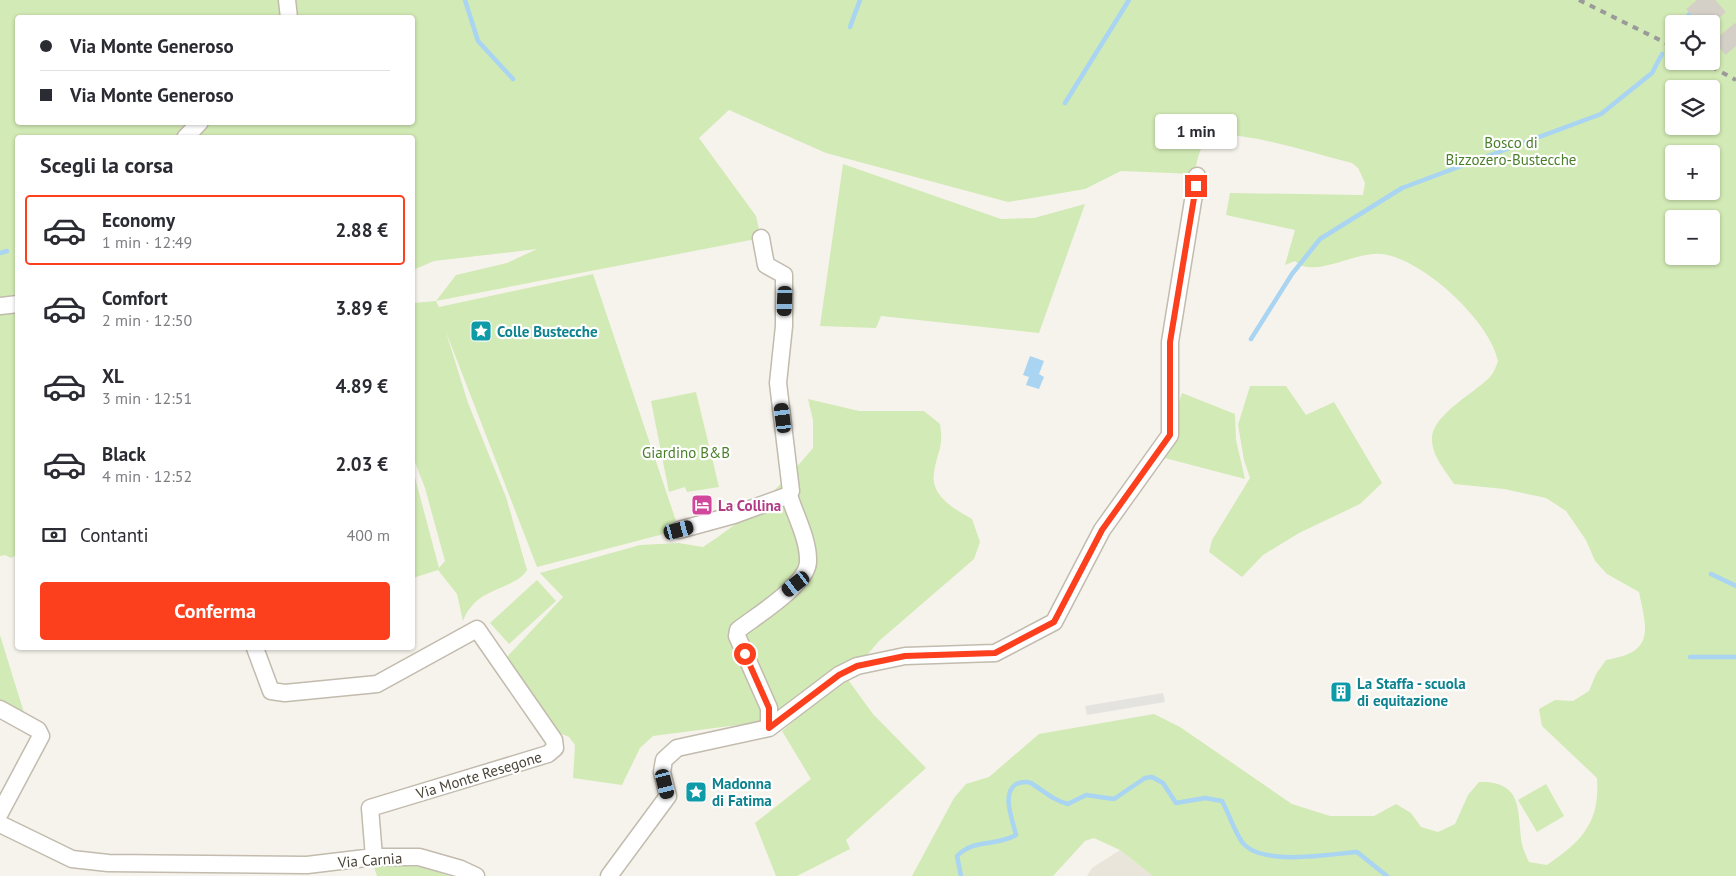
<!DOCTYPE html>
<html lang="it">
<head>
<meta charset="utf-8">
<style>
	:root { --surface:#fff; --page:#f7f7f7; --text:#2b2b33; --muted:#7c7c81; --line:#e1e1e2; --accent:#fc3f1d }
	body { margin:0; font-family:"PT Sans",sans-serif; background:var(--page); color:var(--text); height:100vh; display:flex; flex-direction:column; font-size:19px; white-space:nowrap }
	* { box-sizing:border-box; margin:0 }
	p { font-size:16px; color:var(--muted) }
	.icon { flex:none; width:28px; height:28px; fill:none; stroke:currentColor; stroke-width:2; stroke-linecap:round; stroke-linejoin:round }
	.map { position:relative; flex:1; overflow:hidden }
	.drawer { position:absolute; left:15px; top:135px; width:400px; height:515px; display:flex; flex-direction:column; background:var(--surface); border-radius:5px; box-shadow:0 1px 4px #0004 }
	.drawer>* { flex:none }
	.guide { position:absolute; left:15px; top:15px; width:400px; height:110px; border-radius:5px; box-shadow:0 1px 4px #0004; display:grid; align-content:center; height:110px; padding:0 25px; background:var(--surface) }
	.fabs { position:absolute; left:1665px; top:15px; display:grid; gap:10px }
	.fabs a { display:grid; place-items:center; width:55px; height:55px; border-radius:5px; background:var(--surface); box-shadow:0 1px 4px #0004; font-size:25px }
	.end { position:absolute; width:22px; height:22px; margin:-11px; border:6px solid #fc3f1d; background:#fff; box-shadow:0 0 0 2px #fff }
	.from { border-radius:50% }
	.bubble { position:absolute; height:35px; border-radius:5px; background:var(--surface); box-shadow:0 1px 4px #0004; font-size:16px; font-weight:800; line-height:35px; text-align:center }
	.car { position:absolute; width:15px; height:30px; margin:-15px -8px; border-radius:6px; box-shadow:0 0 4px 1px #0007; background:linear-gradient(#222 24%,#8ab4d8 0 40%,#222 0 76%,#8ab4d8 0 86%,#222 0) }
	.guide b { display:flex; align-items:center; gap:18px; height:48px; font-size:19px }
	.guide b+b { border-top:1px solid var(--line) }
	.guide i { width:12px; height:12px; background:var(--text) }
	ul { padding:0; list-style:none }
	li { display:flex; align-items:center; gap:15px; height:70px; margin:0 10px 8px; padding:0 15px; border:2px solid transparent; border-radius:5px }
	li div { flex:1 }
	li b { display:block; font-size:19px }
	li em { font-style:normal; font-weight:800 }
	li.active { border-color:var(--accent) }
	li>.icon { width:45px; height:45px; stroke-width:1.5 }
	h2 { padding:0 25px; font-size:22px; line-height:60px }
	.pay { display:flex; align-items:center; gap:12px; height:55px; padding:0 25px; font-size:19px }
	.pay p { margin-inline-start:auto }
	.primary-button { display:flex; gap:10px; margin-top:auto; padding:10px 25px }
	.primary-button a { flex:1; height:58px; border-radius:5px; background:var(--accent); color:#fff; font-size:20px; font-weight:800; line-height:58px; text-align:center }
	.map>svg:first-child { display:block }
	.residential { fill:#eae5da }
	.green { fill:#d2eab5; fill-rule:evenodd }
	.parking { fill:#e5e3e0 }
	.water { fill:#a9d4f2 }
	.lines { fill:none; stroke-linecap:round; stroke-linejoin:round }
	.stream { stroke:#a9d4f2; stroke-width:4.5 }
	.highway-tunnel { stroke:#d4d0c8; stroke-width:28; stroke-dasharray:28 14; stroke-linecap:butt }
	.street-casing { stroke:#c2bbae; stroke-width:19 }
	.street { stroke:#fff; stroke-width:16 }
	.rail { stroke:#9a9a9a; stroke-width:4; stroke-dasharray:6 6; stroke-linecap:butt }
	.route { stroke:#fc3f1d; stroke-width:6 }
	.labels { text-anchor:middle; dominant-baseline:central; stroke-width:4.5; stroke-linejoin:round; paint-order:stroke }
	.park-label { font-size:15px; fill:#4a7f2a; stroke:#fff }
	.culture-label { font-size:15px; font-weight:bold; fill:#0d838f; stroke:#fff; text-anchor:start }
	.hotel-label { font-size:15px; font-weight:bold; fill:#b23c85; stroke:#fff; text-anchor:start }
	.street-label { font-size:15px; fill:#4b4439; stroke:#fff }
</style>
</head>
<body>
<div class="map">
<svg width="1736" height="876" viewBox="0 0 1736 876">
	<rect width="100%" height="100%" fill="#f6f3ec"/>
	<path class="residential" d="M1120 850 1153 876H1087L1092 868Z"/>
	<path class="green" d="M0 0H1736V876H1153L1120 850 1094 838 1085 841 1053 876H912L954 798 966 784 989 777 1039 734 1154 714 1180 727 1292 804 1330 816H1374L1396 804 1411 813 1421 827 1438 832 1455 824 1468 795 1479 782C1524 781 1517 811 1522 844 1523 850 1527 857 1529 862L1547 865C1582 841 1600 823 1597 778L1542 726 1539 709 1555 700 1573 701 1589 691 1596 674 1606 660C1655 652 1647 631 1639 592L1607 574 1595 561 1586 540 1566 511 1546 498 1504 489 1454 484C1445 470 1432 456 1432 439 1431 416 1474 393 1489 378 1493 374 1496 367 1498 361 1490 321 1423 259 1382 254 1357 250 1313 280 1295 261L1285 265 1295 230 1226 215 1230 193 1363 195 1365 183 1358 168 1352 163C1315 154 1278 141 1239 136 1233 135 1225 132 1220 133 1201 137 1197 158 1195 174L1121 171 1085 189 1008 202 826 153 729 110 699 138 756 216 761 238 436 301 439 307 593 274 679 530 537 567 446 332 468 403 506 497 527 570C517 587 484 589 471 607 467 611 465 616 463 621L457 594 438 570 413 578V470L439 568 445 561 425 488 413 457V303L436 301 456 275 507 263 537 249 434 261 413 270 412 138H18V554L11 558 5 555 0 556ZM18 18H412V122H18ZM1674 24H1711V61H1674ZM1674 89H1711V126H1674ZM1674 154H1711V191H1674ZM1674 219H1711V256H1674Z
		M843 164 1001 219 1034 218 1085 204 1039 333 881 316 876 328 820 326Z
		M1250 386H1286L1306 415 1334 402 1382 483 1360 504 1299 533 1263 555 1242 577 1209 552 1212 540 1250 478 1244 460 1238 425Z
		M696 392 719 487 687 492 685 487 669 492 651 401Z
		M1182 393 1235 414 1236 440 1245 479 1161 457Z
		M808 399 859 411H924L940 424C944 449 937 451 934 473 930 496 956 510 972 519L980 542 974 559 879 641 867 655 844 663 761 722 653 736 640 748 622 785 573 778 575 745 569 737 555 731 506 658 563 597 540 573 640 545 679 543 703 547C745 520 781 487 813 448V420Z
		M537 580 556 601 509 644 490 623Z
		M0 635 25 716 0 703Z
		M846 677 873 714 926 768 846 840 850 849 797 876H776L755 823 811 779 782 731Z
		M1546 784 1564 816 1537 832 1518 800Z
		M376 864 422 867 450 876H377L374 867Z"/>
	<path class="parking" d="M1163 693 1165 702 1087 715 1085 706Z"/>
	<path class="water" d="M1030 356 1044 361 1039 374 1044 377 1039 389 1026 385 1029 377 1023 375Z"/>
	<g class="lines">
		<path class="stream" d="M465 0 478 41 513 79
			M1680 24 1703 0
			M850 27 860 0
			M1065 103 1129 0
			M0 253 7 251
			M1251 339 1292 274 1320 239 1402 188 1601 114 1652 73 1662 54
			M1711 574 1736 586
			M1690 657H1736
			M961 876 957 856C975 838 995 847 1016 835 1013 821 1001 794 1016 784 1021 782 1026 781 1031 783 1045 792 1053 800 1068 804L1086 795 1114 799 1145 778 1152 777 1163 783 1176 803 1205 798 1222 801C1229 814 1234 830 1242 842 1261 867 1330 854 1357 852L1387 876"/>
		<path class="highway-tunnel" d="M1697 0 1736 46"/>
		<g class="street-casing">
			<path id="street" d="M287 0 289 18
				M185 138 200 122
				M0 306 18 304
				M679 530 734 515 789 495 791 491 778 383 784 326V275L766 265 761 238
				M255 648 271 691 285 693 377 684 477 629 554 740 555 748 548 754 370 808 374 857
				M0 709 38 730 41 736 0 813
				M769 728V708L737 636 738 630C756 616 807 585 808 562 809 540 795 515 789 495
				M0 824 72 859 108 863 307 865 374 857H419L461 869 476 876
				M609 876 668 796 662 772 664 760 677 748 769 728 839 675 857 666 905 656 995 653 1054 622 1102 530 1170 435V342L1197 176"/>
		</g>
		<use href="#street" class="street"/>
		<path class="rail" d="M1579 0 1674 47
			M1701 61 1736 80"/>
	</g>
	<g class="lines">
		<path class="route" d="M745 654 769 708V728L839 675 857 666 905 656 995 653 1054 622 1102 530 1170 435V342L1196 186"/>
	</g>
	<defs>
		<g id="sight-square" transform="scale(1.125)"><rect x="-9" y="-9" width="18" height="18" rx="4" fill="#0f9aa8" stroke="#fff"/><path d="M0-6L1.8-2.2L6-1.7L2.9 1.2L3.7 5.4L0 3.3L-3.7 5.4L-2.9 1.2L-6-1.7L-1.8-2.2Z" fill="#fff"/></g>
		<g id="hotel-square" transform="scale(1.125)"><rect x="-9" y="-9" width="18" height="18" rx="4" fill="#d1479c" stroke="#fff"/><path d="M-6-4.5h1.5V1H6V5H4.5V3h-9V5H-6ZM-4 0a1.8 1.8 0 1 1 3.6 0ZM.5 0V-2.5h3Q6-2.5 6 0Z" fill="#fff"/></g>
		<g id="building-square" transform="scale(1.125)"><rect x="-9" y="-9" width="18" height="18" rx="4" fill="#0f9aa8" stroke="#fff"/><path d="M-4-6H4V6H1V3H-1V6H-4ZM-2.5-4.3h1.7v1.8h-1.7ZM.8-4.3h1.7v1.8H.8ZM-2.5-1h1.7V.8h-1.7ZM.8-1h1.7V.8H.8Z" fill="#fff"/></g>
	</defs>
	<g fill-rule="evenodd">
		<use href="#sight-square" x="481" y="331"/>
		<use href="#hotel-square" x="702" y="505"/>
		<use href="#building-square" x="1341" y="692"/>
		<use href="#sight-square" x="696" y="792"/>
	</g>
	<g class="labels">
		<g class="park-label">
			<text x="1511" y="142">Bosco di<tspan x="1511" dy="17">Bizzozero-Bustecche</tspan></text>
			<text x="686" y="452">Giardino B&amp;B</text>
		</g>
		<g class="culture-label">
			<text x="497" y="331">Colle Bustecche</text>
			<text x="1357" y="683">La Staffa - scuola<tspan x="1357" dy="17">di equitazione</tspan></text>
			<text x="712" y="783">Madonna<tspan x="712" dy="17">di Fatima</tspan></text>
		</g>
		<g class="hotel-label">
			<text x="718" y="505">La Collina</text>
		</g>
		<g class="street-label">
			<text transform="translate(479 775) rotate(-17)">Via Monte Resegone</text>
			<text transform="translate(370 860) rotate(-4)">Via Carnia</text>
		</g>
	</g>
</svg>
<div class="fabs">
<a><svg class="icon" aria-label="locate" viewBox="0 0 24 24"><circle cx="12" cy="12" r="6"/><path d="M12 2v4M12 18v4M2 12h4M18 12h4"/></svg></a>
<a><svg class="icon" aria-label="layers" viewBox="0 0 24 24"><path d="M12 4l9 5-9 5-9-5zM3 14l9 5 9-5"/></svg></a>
<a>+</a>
<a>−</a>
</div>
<i class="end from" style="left:745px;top:654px"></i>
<i class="end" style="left:1196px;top:186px"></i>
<div class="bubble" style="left:1155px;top:114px;width:82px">1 min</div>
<i class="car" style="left:785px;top:301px;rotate:182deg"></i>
<i class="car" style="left:783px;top:418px;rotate:353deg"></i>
<i class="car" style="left:679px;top:530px;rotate:75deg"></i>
<i class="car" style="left:796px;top:584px;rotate:232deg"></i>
<i class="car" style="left:665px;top:784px;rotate:166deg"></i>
<div class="guide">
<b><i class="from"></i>Via Monte Generoso</b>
<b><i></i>Via Monte Generoso</b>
</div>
<section class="drawer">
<h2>Scegli la corsa</h2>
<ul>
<li class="active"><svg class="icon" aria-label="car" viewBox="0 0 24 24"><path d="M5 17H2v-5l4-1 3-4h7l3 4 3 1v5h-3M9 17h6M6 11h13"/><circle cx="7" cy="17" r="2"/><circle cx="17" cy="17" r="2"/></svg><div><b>Economy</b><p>1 min · 12:49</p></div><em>2.88 €</em></li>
<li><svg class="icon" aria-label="car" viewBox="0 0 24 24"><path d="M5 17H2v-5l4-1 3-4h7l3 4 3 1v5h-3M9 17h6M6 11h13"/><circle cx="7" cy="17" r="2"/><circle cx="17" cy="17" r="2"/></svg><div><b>Comfort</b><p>2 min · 12:50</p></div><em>3.89 €</em></li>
<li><svg class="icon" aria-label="car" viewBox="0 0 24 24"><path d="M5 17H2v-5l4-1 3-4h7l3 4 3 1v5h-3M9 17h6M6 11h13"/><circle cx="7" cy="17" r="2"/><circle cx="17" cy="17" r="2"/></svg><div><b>XL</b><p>3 min · 12:51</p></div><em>4.89 €</em></li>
<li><svg class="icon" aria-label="car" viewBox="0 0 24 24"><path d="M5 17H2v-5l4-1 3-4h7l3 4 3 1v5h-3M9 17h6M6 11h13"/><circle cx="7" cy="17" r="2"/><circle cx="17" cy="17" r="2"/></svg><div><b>Black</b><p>4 min · 12:52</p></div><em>2.03 €</em></li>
</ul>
<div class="pay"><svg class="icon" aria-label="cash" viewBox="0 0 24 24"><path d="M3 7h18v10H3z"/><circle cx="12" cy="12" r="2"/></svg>Contanti<p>400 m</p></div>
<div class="primary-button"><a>Conferma</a></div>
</section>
</div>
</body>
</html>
